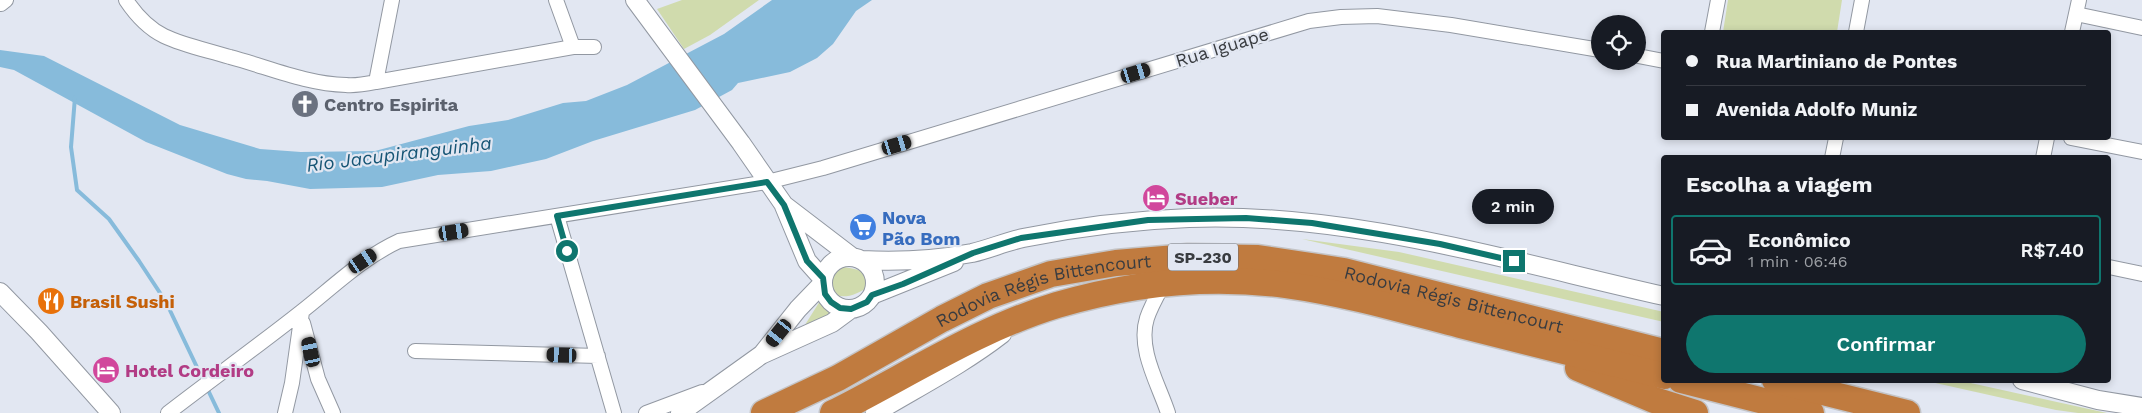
<!DOCTYPE html>
<html lang="pt">
<head>
<meta charset="utf-8">
<style>
	:root { --surface:#171b24; --page:#20242c; --text:#f1f3f6; --muted:#9ea1a6; --line:#363941; --accent:#0f766e }
	body { margin:0; font-family:"Work Sans",sans-serif; background:var(--page); color:var(--text); height:100vh; display:flex; flex-direction:column; font-size:19px; white-space:nowrap }
	* { box-sizing:border-box; margin:0 }
	p { font-size:16px; color:var(--muted) }
	.icon { flex:none; width:28px; height:28px; fill:none; stroke:currentColor; stroke-width:2; stroke-linecap:round; stroke-linejoin:round }
	.map { position:relative; flex:1; overflow:hidden }
	.panel { position:absolute; left:1661px; top:155px; width:450px; height:228px; display:flex; flex-direction:column; background:var(--surface); border-radius:5px; box-shadow:0 2px 8px #0003 }
	.panel>* { flex:none }
	.guide { position:absolute; left:1661px; top:30px; width:450px; height:110px; border-radius:5px; box-shadow:0 2px 8px #0003; display:grid; align-content:center; height:110px; padding:0 25px; background:var(--surface) }
	.controls { position:absolute; left:1591px; top:15px; display:grid; gap:10px }
	.controls a { display:grid; place-items:center; width:55px; height:55px; border-radius:50%; background:var(--surface); box-shadow:0 2px 8px #0003; font-size:25px }
	.end { position:absolute; width:22px; height:22px; margin:-11px; border:6px solid #0f766e; background:#fff; box-shadow:0 0 0 2px #fff }
	.from { border-radius:50% }
	.bubble { position:absolute; height:35px; border-radius:18px; background:var(--surface); box-shadow:0 2px 8px #0003; font-size:16px; font-weight:600; line-height:35px; text-align:center }
	.car { position:absolute; width:15px; height:30px; margin:-15px -8px; border-radius:6px; box-shadow:0 0 4px 1px #0007; background:linear-gradient(#222 24%,#8ab4d8 0 40%,#222 0 76%,#8ab4d8 0 86%,#222 0) }
	.guide b { display:flex; align-items:center; gap:18px; height:48px; font-size:19px }
	.guide b+b { border-top:1px solid var(--line) }
	.guide i { width:12px; height:12px; background:var(--text) }
	ul { padding:0; list-style:none }
	li { display:flex; align-items:center; gap:15px; height:70px; margin:0 10px 8px; padding:0 15px; border:2px solid var(--line); border-radius:5px }
	li div { flex:1 }
	li b { display:block; font-size:19px }
	li em { font-style:normal; font-weight:600 }
	li.on { border-color:var(--accent) }
	li>.icon { width:45px; height:45px; stroke-width:1.5 }
	h2 { padding:0 25px; font-size:22px; line-height:60px }
	.primary-button { display:flex; gap:10px; margin-top:auto; padding:10px 25px }
	.primary-button a { flex:1; height:58px; border-radius:30px; background:var(--accent); color:#fff; font-size:20px; font-weight:600; line-height:58px; text-align:center }
	.map>svg:first-child { display:block }
	.green { fill:#d0dbad }
	.water { fill:#87bbdb }
	.lines { fill:none; stroke-linecap:round; stroke-linejoin:round }
	.stream { stroke:#87bbdb; stroke-width:4 }
	.minor-casing { stroke:#9298a2; stroke-width:16 }
	.tertiary-casing { stroke:#9298a2; stroke-width:20 }
	.motorway-casing { stroke:#c4c4c6; stroke-width:29 }
	.minor { stroke:#fff; stroke-width:14 }
	.tertiary { stroke:#fff; stroke-width:18 }
	.motorway { stroke:#c07b3f; stroke-width:26 }
	.route { stroke:#0f766e; stroke-width:6 }
	.labels { text-anchor:middle; dominant-baseline:central; stroke-width:4.5; stroke-linejoin:round; paint-order:stroke }
	.shield { fill:#e2e7f2; stroke:#6c6f75; stroke-width:1 }
	.shield-label { font-size:16px; font-weight:bold; fill:#393c40 }
	.street-label { font-size:18px; fill:#393c40; stroke:#e2e7f2 }
	.worship-label { font-size:18px; font-weight:bold; fill:#5b616d; stroke:#e2e7f2; text-anchor:start }
	.hotel-label { font-size:18px; font-weight:bold; fill:#b23c85; stroke:#e2e7f2; text-anchor:start }
	.shop-label { font-size:18px; font-weight:bold; fill:#366cbe; stroke:#e2e7f2; text-anchor:start }
	.food-label { font-size:18px; font-weight:bold; fill:#c56008; stroke:#e2e7f2; text-anchor:start }
	.water-label { font-size:19px; font-style:italic; fill:#165575; stroke:#e2e7f2 }
</style>
</head>
<body>
<div class="map">
<svg width="2142" height="413" viewBox="0 0 2142 413">
	<rect width="100%" height="100%" fill="#e2e7f2"/>
	<path class="green" d="M682 0H759L710 35 684 49 657 9Z
		M1728 0H1842L1837 32H1723Z
		M1302 239 1399 252 1664 312V322Z
		M843 267C855 269 868 270 873 283 831 318 809 274 843 267Z
		M820 301 828 309 839 312 798 336Z
		M1922 380H1957L2107 413H2078L2056 410Z"/>
	<path class="water" d="M772 0H872L856 11 833 44 817 58 790 72 738 83 732 90 695 110 593 141 546 159 491 171 438 175 382 187 310 189 267 181 246 179 227 174 146 142 14 70 0 67V50L44 56 180 125 260 149 301 152 375 151 469 126 508 120 563 103 586 101 627 85 724 34Z"/>
	<g class="lines">
		<path class="stream" d="M75 97 71 147 77 190 109 219 139 261 166 302 204 382
			M207 388 219 413"/>
		<g class="minor-casing">
			<path id="minor" d="M126 0C136 15 148 28 164 36 185 46 208 50 230 57 268 67 306 84 346 85 356 86 366 84 376 82L392 0
				M556 0 573 47
				M1 4 6 0
				M2076 14 2142 28
				M1712 32 1718 0
				M1856 32 1862 0
				M2072 32 2079 0
				M1638 56 1664 61
				M376 82 573 47H594
				M2071 138 2142 152
				M1832 158 1836 138
				M2043 158 2047 138
				M557 216 614 413
				M2109 267 2142 274
				M1164 283C1158 294 1151 306 1147 318 1137 349 1159 385 1168 413
				M303 323 318 379 333 413
				M415 351 598 356
				M168 413C212 379 258 346 301 312 333 287 362 258 399 241L767 182 823 168 1309 21 1341 17 1377 16 1451 25 1600 50
				M285 413 292 383 302 312
				M646 413 702 392"/>
		</g>
		<g class="tertiary-casing">
			<path id="tertiary" d="M635 0 741 143 784 205 852 257
				M784 206 807 261 823 279
				M823 283a26 26 0 1 1 52 0a26 26 0 1 1-52 0Z
				M862 260C899 262 935 260 972 253 989 249 1005 242 1023 238 1077 227 1133 220 1189 218 1350 212 1508 261 1664 296
				M0 292 39 332 111 413
				M872 295 954 262
				M763 353 798 309 823 283
				M2022 380 2098 400 2142 407
				M680 413 761 355 832 323 851 309
				M875 413C918 387 962 365 1002 334"/>
		</g>
		<g class="motorway-casing">
			<g id="motorway">
				<path d="M1578 368 1654 400 1695 413"/>
				<path d="M1681 380 1811 413"/>
				<path d="M1775 380 1907 413"/>
				<path id="s1" d="M764 413 838 378 942 319 988 296 1051 274 1116 263 1188 257 1258 258 1344 271 1664 352"/>
				<path d="M833 413C907 376 978 329 1057 305 1131 283 1209 275 1286 285 1345 293 1403 310 1460 325 1528 342 1596 359 1664 376"/>
			</g>
		</g>
		<use href="#minor" class="minor"/>
		<use href="#tertiary" class="tertiary"/>
		<use href="#motorway" class="motorway"/>
	</g>
	<g class="lines">
		<path class="route" d="M567 251 557 216 767 182 784 205 807 261 823 278 825 294 831 302 840 308 851 309 867 302 872 295 903 284 973 253 1021 238 1148 220 1246 218 1312 223 1440 244 1514 261"/>
	</g>
	<defs>
		<g id="church-disc" transform="scale(1.4375)"><circle r="9.5" fill="#6b7280" stroke="#e2e7f2"/><path d="M-1.2-6h2.4v3.5h3.3v2.4h-3.3V6h-2.4V-.1h-3.3v-2.4h3.3Z" fill="#fff"/></g>
		<g id="hotel-disc" transform="scale(1.4375)"><circle r="9.5" fill="#d1479c" stroke="#e2e7f2"/><path d="M-6-4.5h1.5V1H6V5H4.5V3h-9V5H-6ZM-4 0a1.8 1.8 0 1 1 3.6 0ZM.5 0V-2.5h3Q6-2.5 6 0Z" fill="#fff"/></g>
		<g id="supermarket-disc" transform="scale(1.4375)"><circle r="9.5" fill="#3f7fe0" stroke="#e2e7f2"/><path d="M-6-5.5h2.5l.6 2H6L4.5 2H-2.5L-4.4-4H-6ZM-1.5 3.2a1.3 1.3 0 1 0 .1 0ZM3 3.2a1.3 1.3 0 1 0 .1 0Z" fill="#fff"/></g>
		<g id="restaurant-disc" transform="scale(1.4375)"><circle r="9.5" fill="#e8710a" stroke="#e2e7f2"/><path d="M-5-6h1v4h1v-4h1v4h1v-4h1v5L-1.5 .5V6h-2V.5L-5-1ZM5-6V6H3V1.5H1.5Q1.5-4 5-6Z" fill="#fff"/></g>
	</defs>
	<g fill-rule="evenodd">
		<use href="#church-disc" x="305" y="104"/>
		<use href="#hotel-disc" x="1156" y="198"/>
		<use href="#supermarket-disc" x="863" y="227"/>
		<use href="#restaurant-disc" x="51" y="301"/>
		<use href="#hotel-disc" x="106" y="370"/>
	</g>
	<g class="labels">
		<rect class="shield" x="1168" y="243.5" width="70" height="27" rx="4"/>
		<g class="shield-label">
			<text x="1203" y="257">SP-230</text>
		</g>
		<g class="street-label">
			<text transform="translate(1222 47) rotate(-17)">Rua Iguape</text>
			<text stroke="none"><textPath href="#s1" startOffset="308">Rodovia Régis Bittencourt</textPath></text>
			<text stroke="none"><textPath href="#s1" startOffset="728">Rodovia Régis Bittencourt</textPath></text>
		</g>
		<g class="worship-label">
			<text x="324" y="104">Centro Espirita</text>
		</g>
		<g class="hotel-label">
			<text x="1175" y="198">Sueber</text>
			<text x="125" y="370">Hotel Cordeiro</text>
		</g>
		<g class="shop-label">
			<text x="882" y="217">Nova<tspan x="882" dy="21">Pão Bom</tspan></text>
		</g>
		<g class="food-label">
			<text x="70" y="301">Brasil Sushi</text>
		</g>
		<g class="water-label">
			<text transform="translate(399 154) rotate(-7)">Rio Jacupiranguinha</text>
		</g>
	</g>
</svg>
<div class="controls">
<a><svg class="icon" aria-label="locate" viewBox="0 0 24 24"><circle cx="12" cy="12" r="6"/><path d="M12 2v4M12 18v4M2 12h4M18 12h4"/></svg></a>
</div>
<i class="end from" style="left:567px;top:251px"></i>
<i class="end" style="left:1514px;top:261px"></i>
<div class="bubble" style="left:1472px;top:189px;width:82px">2 min</div>
<i class="car" style="left:1136px;top:73px;rotate:73deg"></i>
<i class="car" style="left:897px;top:145px;rotate:73deg"></i>
<i class="car" style="left:454px;top:232px;rotate:81deg"></i>
<i class="car" style="left:363px;top:261px;rotate:56deg"></i>
<i class="car" style="left:779px;top:333px;rotate:219deg"></i>
<i class="car" style="left:311px;top:352px;rotate:348deg"></i>
<i class="car" style="left:562px;top:355px;rotate:272deg"></i>
<div class="guide">
<b><i class="from"></i>Rua Martiniano de Pontes</b>
<b><i></i>Avenida Adolfo Muniz</b>
</div>
<section class="panel">
<h2>Escolha a viagem</h2>
<ul>
<li class="on"><svg class="icon" aria-label="car" viewBox="0 0 24 24"><path d="M5 17H2v-5l4-1 3-4h7l3 4 3 1v5h-3M9 17h6M6 11h13"/><circle cx="7" cy="17" r="2"/><circle cx="17" cy="17" r="2"/></svg><div><b>Econômico</b><p>1 min · 06:46</p></div><em>R$7.40</em></li>
</ul>
<div class="primary-button"><a>Confirmar</a></div>
</section>
</div>
</body>
</html>
